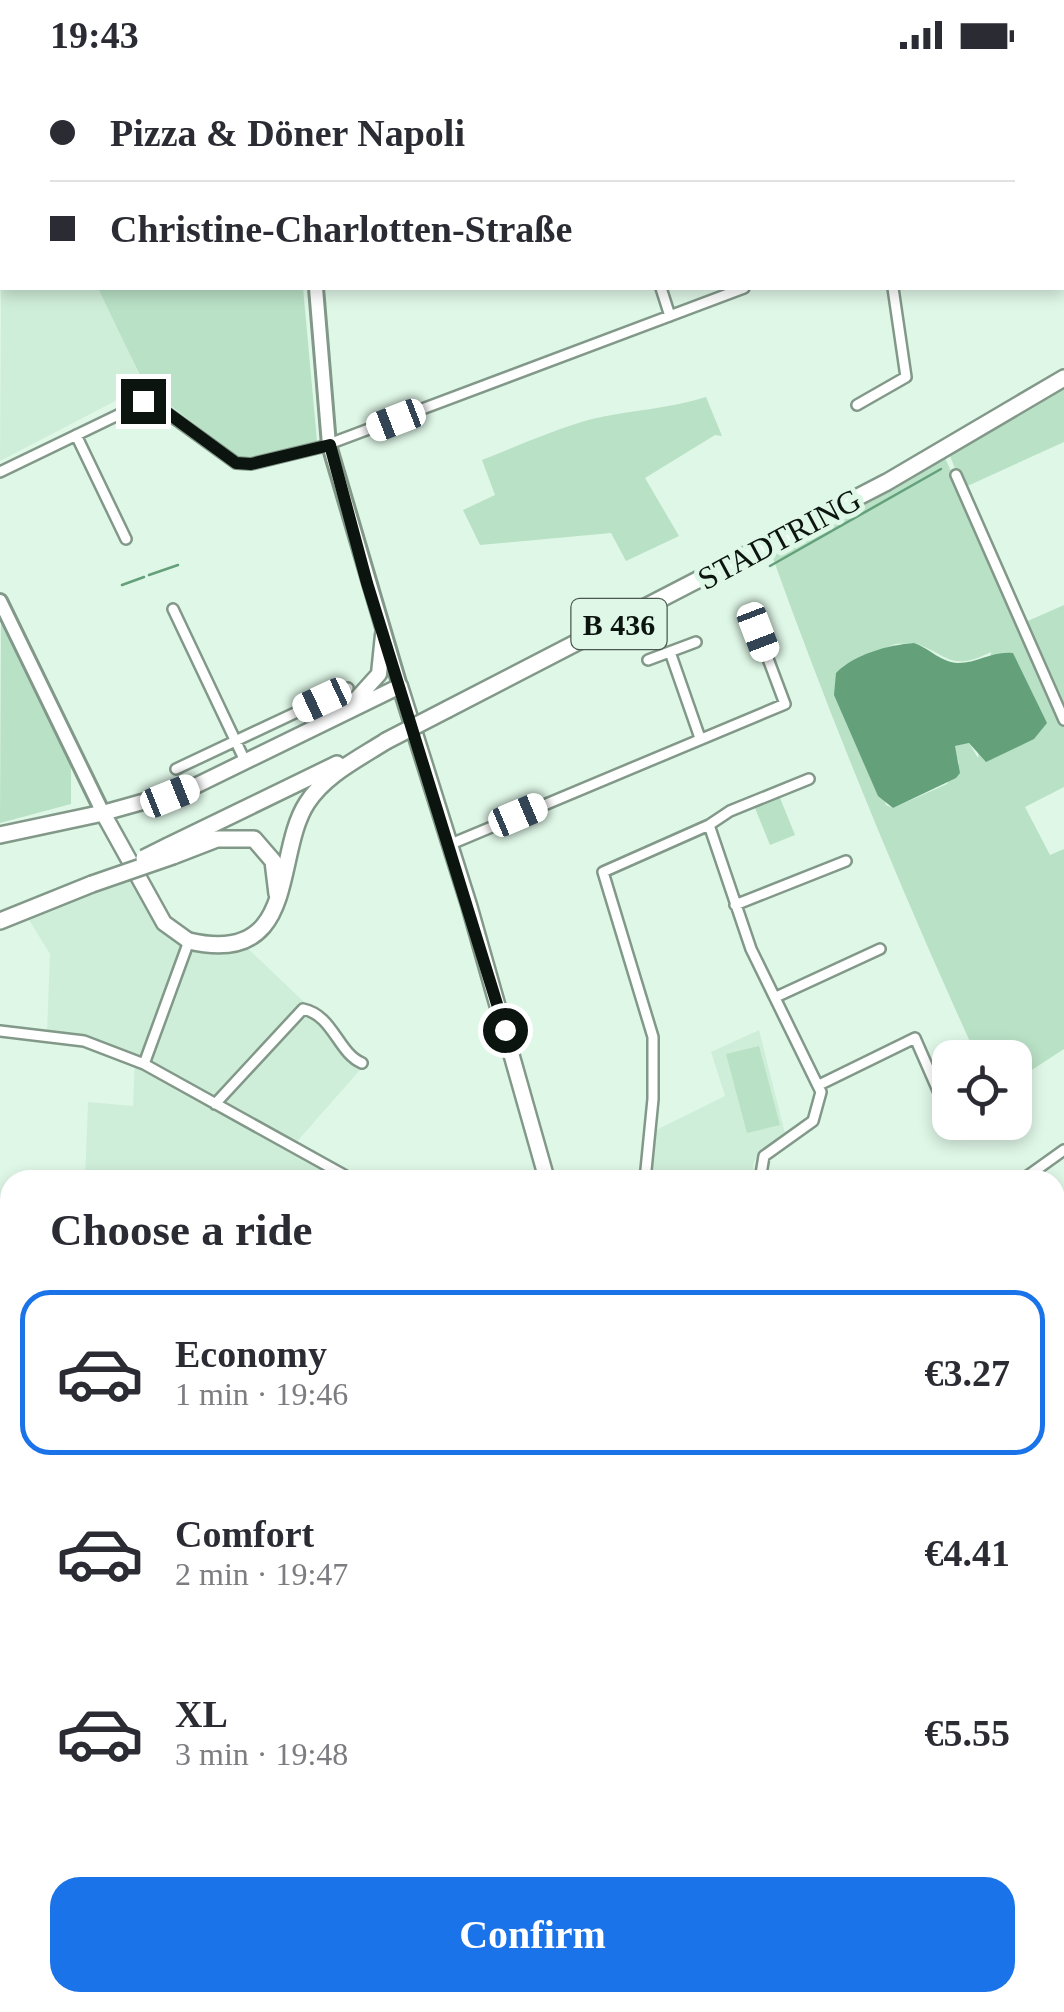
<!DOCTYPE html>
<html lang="en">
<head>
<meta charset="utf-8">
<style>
	:root { --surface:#fff; --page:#f7f7f7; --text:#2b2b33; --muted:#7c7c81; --line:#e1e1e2; --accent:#1a73e8 }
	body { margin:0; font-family:"Times New Roman",serif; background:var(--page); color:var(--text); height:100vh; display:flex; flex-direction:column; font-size:38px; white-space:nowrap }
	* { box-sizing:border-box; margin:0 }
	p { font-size:32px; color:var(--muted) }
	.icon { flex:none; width:55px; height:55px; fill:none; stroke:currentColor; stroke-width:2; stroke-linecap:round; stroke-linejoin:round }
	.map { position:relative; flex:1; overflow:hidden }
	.details { position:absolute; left:0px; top:1100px; width:1065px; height:842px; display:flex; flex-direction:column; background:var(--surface); border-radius:30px 30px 0 0; box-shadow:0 5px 15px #0003 }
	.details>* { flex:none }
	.banner { position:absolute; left:0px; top:0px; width:1065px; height:220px; box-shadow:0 5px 15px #0003; display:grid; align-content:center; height:220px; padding:0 50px; background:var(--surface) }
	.buttons { position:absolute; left:932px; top:970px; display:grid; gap:20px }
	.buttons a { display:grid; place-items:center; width:100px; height:100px; border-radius:20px; background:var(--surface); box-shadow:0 5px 15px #0003; font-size:50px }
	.end { position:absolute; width:45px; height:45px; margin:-22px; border:12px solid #0b140e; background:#fff; box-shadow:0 0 0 5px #fff }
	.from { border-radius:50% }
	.car { position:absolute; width:30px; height:60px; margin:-30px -15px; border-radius:12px; box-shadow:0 0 8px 2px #0007; background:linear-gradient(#fff 24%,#345 0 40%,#fff 0 76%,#345 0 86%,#fff 0) }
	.banner b { display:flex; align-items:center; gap:35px; height:95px; font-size:38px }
	.banner b+b { border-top:2px solid var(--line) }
	.banner i { width:25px; height:25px; background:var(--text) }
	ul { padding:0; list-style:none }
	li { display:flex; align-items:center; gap:30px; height:165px; margin:0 20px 15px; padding:0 30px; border:5px solid transparent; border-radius:30px }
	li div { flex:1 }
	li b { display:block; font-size:38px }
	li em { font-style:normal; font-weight:700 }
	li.selected { border-color:var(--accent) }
	li>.icon { width:90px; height:90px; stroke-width:1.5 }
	h2 { padding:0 50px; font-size:45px; line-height:120px }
	.button { display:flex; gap:20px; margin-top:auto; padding:20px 50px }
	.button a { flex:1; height:115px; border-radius:30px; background:var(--accent); color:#fff; font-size:40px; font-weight:700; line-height:115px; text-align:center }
	.status { display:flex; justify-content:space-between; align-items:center; height:70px; padding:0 50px; background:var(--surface); direction:ltr }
	.status svg { height:28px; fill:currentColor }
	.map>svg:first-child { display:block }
	.built { fill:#cfeed9 }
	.green { fill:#b9e1c6; fill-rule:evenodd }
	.water { fill:#64a17b }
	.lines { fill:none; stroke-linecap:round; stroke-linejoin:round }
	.stream { stroke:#64a17b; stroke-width:2.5 }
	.street-casing { stroke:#829889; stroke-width:14 }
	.secondary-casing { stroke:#829889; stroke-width:18 }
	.primary-casing { stroke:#829889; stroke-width:19 }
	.highway-casing { stroke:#829889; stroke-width:20 }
	.street { stroke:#fff; stroke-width:9 }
	.secondary { stroke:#fff; stroke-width:12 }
	.primary { stroke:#fff; stroke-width:14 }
	.highway { stroke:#fff; stroke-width:15 }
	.rail { stroke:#253029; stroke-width:2.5; stroke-dasharray:5 10; stroke-linecap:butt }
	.highway-bridge-casing { stroke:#829889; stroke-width:20; stroke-linecap:butt }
	.highway-bridge { stroke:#fff; stroke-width:15 }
	.route { stroke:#0b140e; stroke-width:12 }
	.labels { text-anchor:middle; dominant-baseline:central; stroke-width:10; stroke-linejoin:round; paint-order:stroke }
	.shield { fill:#dff7e7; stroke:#4b584f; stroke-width:2.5 }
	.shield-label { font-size:30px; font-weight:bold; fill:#0b140e }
	.street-label { font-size:32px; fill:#0b140e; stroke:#dff7e7 }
</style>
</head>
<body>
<div class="status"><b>19:43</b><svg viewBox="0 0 49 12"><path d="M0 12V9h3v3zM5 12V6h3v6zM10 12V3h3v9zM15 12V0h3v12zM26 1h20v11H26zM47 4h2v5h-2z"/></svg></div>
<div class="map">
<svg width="1064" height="1942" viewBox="0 0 1064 1942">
	<rect width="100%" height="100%" fill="#dff7e7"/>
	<path class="built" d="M2 89V218H100L144 316 0 391Z
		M135 802 172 863 239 870 367 992 293 1076 347 1110H85L88 1032 133 1036 135 985 84 967 47 962 50 884 26 845Z
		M759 960 785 1063 760 1081 753 1094 754 1110H647L650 1063 725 1026 711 982Z"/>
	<path class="green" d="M98 218H303L317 371 248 389 236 386 145 316Z
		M1064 317V372L963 418 950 386Z
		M706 327 722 366 715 365 645 408 679 466 626 491 611 463 480 475 463 440 495 425 482 390C518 376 555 359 592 349 630 340 669 339 706 327Z
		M945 388 1021 554 1064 535V717L1025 737 1050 785 1064 779V979L1015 1011V988L977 987C901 821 832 653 770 480ZM915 573C950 586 951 602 991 582L978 688 969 673 954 676 959 693 947 714 893 738 886 735 843 596 895 574Z
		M1 552 71 694V734L0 753Z
		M778 723 795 765 770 775 753 733Z
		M759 976 780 1055 747 1063 726 984Z
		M489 1933H571L560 1942H498Z"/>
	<path class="water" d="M914 573C929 578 942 593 958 593 978 593 992 581 1013 583L1047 653 1034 669 986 692 969 673 955 676 960 703 956 708 893 738 878 726 834 625 836 603C855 584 888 575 914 573Z"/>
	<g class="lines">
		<path class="stream" d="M770 496 941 399
			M149 505 178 495
			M122 515 144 507"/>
		<g class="street-casing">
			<path id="street" d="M4 0 5 2
				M134 0 135 2
				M589 0 590 2
				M828 0 829 2
				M920 0 921 2
				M1014 0 1015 2
				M186 2 191 0
				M636 2 640 0
				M978 2 986 0
				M0 96 2 95
				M1062 124 1064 123
				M661 218 670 246
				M857 335 906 307 893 218
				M76 365 126 469
				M0 402 149 330 236 393 251 394 321 377 744 218
				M956 405 1064 650
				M173 539 246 693
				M670 582 700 668
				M648 590 696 572
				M176 699 348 618
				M451 774 785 634 758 562 757 546
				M735 835 846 791
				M776 927 880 879
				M0 961 84 971 144 994 353 1110
				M144 994 189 871
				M819 1015 915 968 950 1048
				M215 1034 303 939C333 945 338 983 362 993
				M645 1110 653 1029V967L603 802 709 755
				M760 1110 764 1086 813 1051 821 1022 751 879 709 755 730 741 809 709
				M1022 1110 1064 1080
				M1055 1215 1064 1208
				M1055 1412 1064 1417
				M1055 1504 1064 1496
				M0 1579 10 1599
				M1055 1640 1064 1656
				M0 1654 10 1675
				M0 1759 10 1750
				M1055 1795 1064 1800
				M1055 1891 1064 1885
				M0 1922 10 1914
				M137 1932 142 1942
				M199 1932 203 1942
				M692 1932 698 1942
				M1035 1932 1041 1942
				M664 1942 677 1932"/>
		</g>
		<g class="secondary-casing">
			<path id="secondary" d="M299 0V2
				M316 218 329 375 400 616
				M0 531 103 743
				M0 1419 10 1416"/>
		</g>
		<g class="primary-casing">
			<path id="primary" d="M351 635 379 604 383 565
				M189 871 164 853 103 743 189 719 400 616 469 835 547 1110
				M812 1932 817 1942"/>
		</g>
		<g class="highway-casing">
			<path id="highway" d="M448 639 887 412 1064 308
				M0 765 103 743
				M168 776 337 694
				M173 786 217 769H254L273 791 277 824
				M0 851 92 814
				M189 871C300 897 273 785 307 733 325 705 358 689 386 671"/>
		</g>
		<use href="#street" class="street"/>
		<use href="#secondary" class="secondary"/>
		<use href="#primary" class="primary"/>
		<use href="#highway" class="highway"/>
		<path class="rail" d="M0 1622 10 1642
			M159 1932 163 1942"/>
		<g class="highway-bridge-casing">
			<path id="highway-bridge" d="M386 671 448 639
				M144 788 168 776
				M92 814 173 786"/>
		</g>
		<use href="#highway-bridge" class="highway-bridge"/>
	</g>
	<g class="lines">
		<path class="route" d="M143 331 150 330 236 393 251 394 330 375 367 513 505 960"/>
	</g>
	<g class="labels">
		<rect class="shield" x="571.5" y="529" width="95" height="50" rx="8"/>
		<g class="shield-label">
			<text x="619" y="554">B 436</text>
		</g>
		<g class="street-label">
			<text transform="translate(779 469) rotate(-28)">STADTRING</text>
		</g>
	</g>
</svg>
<div class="buttons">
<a><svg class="icon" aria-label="locate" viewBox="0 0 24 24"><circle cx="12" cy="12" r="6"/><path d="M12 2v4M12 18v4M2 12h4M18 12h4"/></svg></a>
</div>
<i class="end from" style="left:505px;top:960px"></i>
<i class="end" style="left:143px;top:331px"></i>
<i class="car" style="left:396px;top:350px;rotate:249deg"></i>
<i class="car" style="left:758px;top:562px;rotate:159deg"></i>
<i class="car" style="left:322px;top:630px;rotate:245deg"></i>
<i class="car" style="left:170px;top:726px;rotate:68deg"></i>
<i class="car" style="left:518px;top:745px;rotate:67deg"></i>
<div class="banner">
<b><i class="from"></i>Pizza &amp; Döner Napoli</b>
<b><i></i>Christine-Charlotten-Straße</b>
</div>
<section class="details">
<h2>Choose a ride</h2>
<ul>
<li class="selected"><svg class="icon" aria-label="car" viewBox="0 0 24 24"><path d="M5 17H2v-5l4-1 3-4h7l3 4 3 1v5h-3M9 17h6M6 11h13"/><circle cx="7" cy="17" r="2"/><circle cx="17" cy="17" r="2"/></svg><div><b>Economy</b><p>1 min · 19:46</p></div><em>€3.27</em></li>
<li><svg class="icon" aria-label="car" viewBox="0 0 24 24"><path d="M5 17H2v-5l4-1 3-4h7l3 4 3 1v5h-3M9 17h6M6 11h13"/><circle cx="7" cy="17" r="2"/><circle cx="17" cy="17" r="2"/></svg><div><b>Comfort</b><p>2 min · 19:47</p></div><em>€4.41</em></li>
<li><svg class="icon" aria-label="car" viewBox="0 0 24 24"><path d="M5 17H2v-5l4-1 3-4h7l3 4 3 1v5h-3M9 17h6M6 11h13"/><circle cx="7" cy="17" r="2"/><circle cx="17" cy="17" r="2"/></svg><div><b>XL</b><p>3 min · 19:48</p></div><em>€5.55</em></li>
</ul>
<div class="button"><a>Confirm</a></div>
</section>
</div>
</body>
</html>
